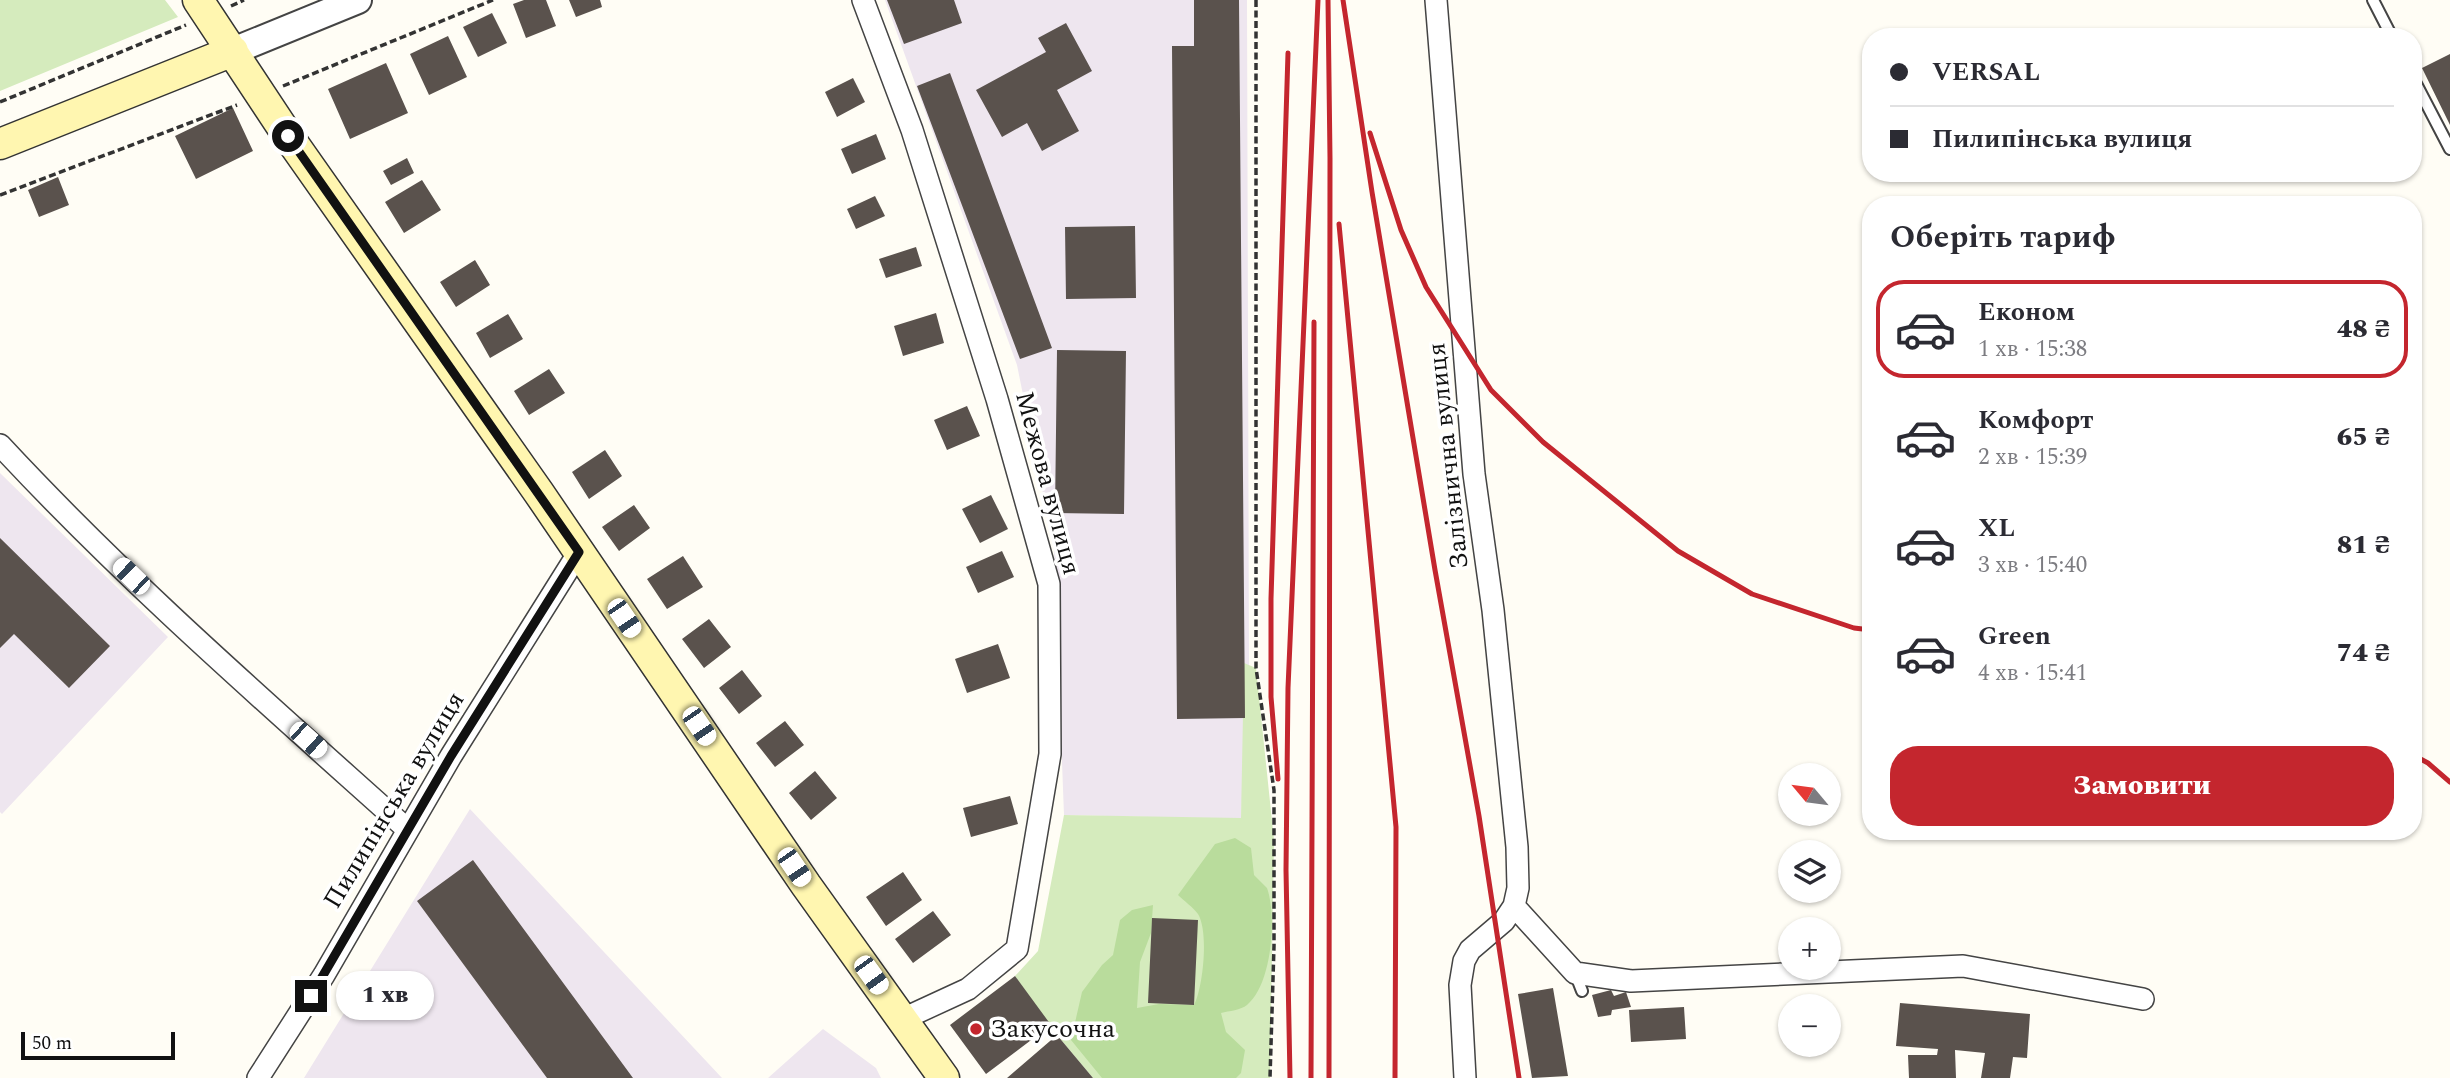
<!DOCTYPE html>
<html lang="uk">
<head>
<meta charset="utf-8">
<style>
	:root { --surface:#fff; --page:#f7f7f7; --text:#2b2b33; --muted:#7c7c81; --line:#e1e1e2; --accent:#c4262e }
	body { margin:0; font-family:Spectral,serif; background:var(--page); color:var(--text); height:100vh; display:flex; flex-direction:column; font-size:26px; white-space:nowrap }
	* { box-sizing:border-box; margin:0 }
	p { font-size:23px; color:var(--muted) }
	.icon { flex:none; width:38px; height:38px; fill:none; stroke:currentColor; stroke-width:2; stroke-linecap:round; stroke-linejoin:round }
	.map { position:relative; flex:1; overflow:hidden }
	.details { position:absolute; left:1862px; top:196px; width:560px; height:644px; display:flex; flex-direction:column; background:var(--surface); border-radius:28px; box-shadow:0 2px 5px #0004 }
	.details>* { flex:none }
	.guide { position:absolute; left:1862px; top:28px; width:560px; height:154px; border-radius:28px; box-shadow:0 2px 5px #0004; display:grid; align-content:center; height:154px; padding:0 28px; background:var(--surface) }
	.needle { width:46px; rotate:299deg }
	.tools { position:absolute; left:1778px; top:763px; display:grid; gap:14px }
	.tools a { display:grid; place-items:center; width:63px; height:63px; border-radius:50%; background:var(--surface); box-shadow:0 2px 5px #0004; font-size:35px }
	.scale { position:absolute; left:21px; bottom:18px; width:154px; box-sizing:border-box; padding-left:7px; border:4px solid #111; border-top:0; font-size:19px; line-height:24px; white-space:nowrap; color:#111; -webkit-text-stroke:5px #fff; paint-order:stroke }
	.end { position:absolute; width:32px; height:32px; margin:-16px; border:9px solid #111; background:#fff; box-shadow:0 0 0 4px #fff }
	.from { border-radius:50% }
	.bubble { position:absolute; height:49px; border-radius:24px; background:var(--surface); box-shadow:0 2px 5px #0004; font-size:23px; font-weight:800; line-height:49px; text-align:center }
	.car { position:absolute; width:21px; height:42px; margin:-21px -10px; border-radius:9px; box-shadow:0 0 5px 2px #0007; background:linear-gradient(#fff 24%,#345 0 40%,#fff 0 76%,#345 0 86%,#fff 0) }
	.guide b { display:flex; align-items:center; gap:24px; height:66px; font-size:26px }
	.guide b+b { border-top:2px solid var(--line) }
	.guide i { width:18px; height:18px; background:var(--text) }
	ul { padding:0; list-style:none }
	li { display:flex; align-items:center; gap:21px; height:98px; margin:0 14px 10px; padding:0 14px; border:4px solid transparent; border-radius:28px }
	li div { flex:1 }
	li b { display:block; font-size:26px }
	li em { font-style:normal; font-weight:800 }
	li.current { border-color:var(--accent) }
	li>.icon { width:63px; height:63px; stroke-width:1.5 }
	h2 { padding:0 28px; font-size:32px; line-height:84px }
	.cta { display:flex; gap:14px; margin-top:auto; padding:14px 28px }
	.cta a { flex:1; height:80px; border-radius:28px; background:var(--accent); color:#fff; font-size:28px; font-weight:800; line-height:80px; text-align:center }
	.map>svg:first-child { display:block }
	.industrial { fill:#eee6ef }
	.green { fill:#d5ebbd }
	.forest { fill:#b9dc9c }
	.building { fill:#5a524d }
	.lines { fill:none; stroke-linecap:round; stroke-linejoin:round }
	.service-casing { stroke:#444; stroke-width:14 }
	.minor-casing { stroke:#444; stroke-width:24 }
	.tertiary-casing { stroke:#444; stroke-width:30 }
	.secondary-casing { stroke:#333; stroke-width:33 }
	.path { stroke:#333; stroke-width:3.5; stroke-dasharray:7 3.5; stroke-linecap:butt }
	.service { stroke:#fff; stroke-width:10 }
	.minor { stroke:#fff; stroke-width:21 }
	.tertiary { stroke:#fff; stroke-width:26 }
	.secondary { stroke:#fff6b0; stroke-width:30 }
	.rail { stroke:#c4262e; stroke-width:5 }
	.route { stroke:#111; stroke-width:9 }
	.poi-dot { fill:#c4262e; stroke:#fff; stroke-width:2.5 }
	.labels { text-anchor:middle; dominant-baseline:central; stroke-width:7; stroke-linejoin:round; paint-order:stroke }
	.street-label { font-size:26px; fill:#111; stroke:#fff }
	.poi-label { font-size:26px; fill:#111; stroke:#fff; text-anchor:start }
</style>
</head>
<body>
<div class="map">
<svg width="2450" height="1078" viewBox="0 0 2450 1078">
	<rect width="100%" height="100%" fill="#fffdf5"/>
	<path class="industrial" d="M885 0H1247L1249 666 1241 819 1064 815 1054 549 1017 365Z
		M0 473 168 637 2 814 0 812Z
		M470 809 722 1078H304Z
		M823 1029 876 1068 881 1078H768Z"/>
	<path class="green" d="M0 0H165L178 17 0 91Z
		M1244 663 1256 668 1274 840 1270 1078H1093L1057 1035 1015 976 1038 951 1064 815 1241 818Z"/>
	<path class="forest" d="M1235 838 1251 848 1254 875 1267 888C1277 916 1272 985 1247 1005 1241 1010 1229 1011 1221 1013L1226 1032 1245 1050 1241 1073 1236 1078H1102L1071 1040 1082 992 1102 965 1113 955 1120 920 1132 910 1153 905 1151 933 1140 962 1137 1008 1159 1004 1194 1005C1203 988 1209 932 1198 914 1193 907 1184 901 1178 895L1215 844Z"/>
	<path class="building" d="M524 0H546L556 26 526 38 513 4Z
		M569 0H600L602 7 576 17Z
		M887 0H954L962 23 904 44Z
		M1194 0H1239L1245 718 1177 719 1172 46H1194Z
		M492 13 507 43 478 57 463 27Z
		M1066 23 1092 71 1057 90 1079 131 1042 151 1027 123 1002 137 976 90 1046 52 1038 38Z
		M448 36 467 77 429 95 410 54Z
		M2450 54V125L2422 68Z
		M386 63 408 113 350 139 328 89Z
		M950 73 1052 348 1020 359 917 86Z
		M853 78 865 102 837 117 825 92Z
		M233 108 253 151 196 179 175 136Z
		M876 134 886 159 852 174 841 149Z
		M407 158 414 173 391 185 383 171Z
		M58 177 69 205 39 217 28 190Z
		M422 180 441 210 404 233 385 202Z
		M875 196 885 216 856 229 847 209Z
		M1135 226 1136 298 1066 299 1065 227Z
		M916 247 922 266 886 278 879 259Z
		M475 260 490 285 456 307 440 282Z
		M936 313 944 343 903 356 894 326Z
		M508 314 523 339 490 358 476 333Z
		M1057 350 1126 351 1124 514 1055 513Z
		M549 369 565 393 529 415 514 391Z
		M967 406 980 436 947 450 934 420Z
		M605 450 622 476 589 499 572 472Z
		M991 495 1008 529 980 543 962 509Z
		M634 505 650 528 619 551 602 527Z
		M0 538 110 646 69 688 14 634 0 648Z
		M1002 551 1014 577 978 593 966 567Z
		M683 556 703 587 667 609 647 579Z
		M709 619 731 647 704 668 682 639Z
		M998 644 1010 678 967 693 955 659Z
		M742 670 762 696 739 714 719 688Z
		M785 721 804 745 775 767 756 743Z
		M815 771 837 798 811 820 789 793Z
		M1010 796 1018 824 971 837 963 808Z
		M473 860 633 1078H547L417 901Z
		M903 872 922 900 886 926 866 897Z
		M933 911 951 935 913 963 895 939Z
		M1152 918 1198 920 1194 1005 1148 1003Z
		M1015 976 1051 1025 986 1074 950 1025Z
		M1553 988 1568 1076 1532 1078 1518 994Z
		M1611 990 1614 996 1626 992 1631 1007 1612 1010 1611 1015 1598 1017 1592 995Z
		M1900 1003 2030 1014 2027 1058 2013 1057 2010 1078H1981L1985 1053 1955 1050 1956 1078H1909L1908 1055H1937L1938 1049 1896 1046Z
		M1684 1007 1686 1039 1631 1042 1629 1010Z
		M1057 1035 1093 1078H1007Z"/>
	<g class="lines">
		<g class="service-casing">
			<path id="service" d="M2373 0 2392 37
				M2413 78 2450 149
				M1575 973 1582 991"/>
		</g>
		<g class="minor-casing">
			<path id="minor" d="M863 0 912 130 997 399 1049 584 1050 754 1017 949 968 989 903 1019
				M1436 0 1474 474 1493 610 1517 847 1518 888 1514 906 1504 921 1470 950 1464 961 1460 985 1465 1078
				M0 445C127 582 269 705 408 830
				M1514 906 1575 973 1631 981 1963 966 2143 999
				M258 1078 324 975 451 756 579 552"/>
		</g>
		<g class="tertiary-casing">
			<path id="tertiary" d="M233 51 358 0"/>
		</g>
		<g class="secondary-casing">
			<path id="secondary" d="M198 0 288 136 539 493 806 885 944 1078
				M0 144 233 51"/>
		</g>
		<path class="path" d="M1256 0V668L1274 790V946L1270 1078
			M231 6 244 0
			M283 86 493 0
			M0 102 186 25
			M0 195 237 105"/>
		<use href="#service" class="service"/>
		<use href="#minor" class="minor"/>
		<use href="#tertiary" class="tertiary"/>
		<use href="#secondary" class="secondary"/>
		<path class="rail" d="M1328 0 1330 158 1329 1078
			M1343 0 1372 192 1435 570 1479 816 1519 1078
			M1370 133 1401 230 1426 287 1491 390 1543 442 1678 551 1752 594 1854 628 1871 630
			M1339 224 1396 827 1395 1078
			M2413 755 2428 763 2450 782
			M1278 779 1271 697V599L1288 53
			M1290 1078 1286 870 1288 688 1318 0
			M1311 1078 1314 322"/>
	</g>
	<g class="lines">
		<path class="route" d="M288 136 579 552 451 756 311 996"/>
	</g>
	<circle class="poi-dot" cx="976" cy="1029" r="7"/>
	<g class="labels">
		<g class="street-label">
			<text transform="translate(1448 456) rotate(-96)">Залізнична вулиця</text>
			<text transform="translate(1048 483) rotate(75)">Межова вулиця</text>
			<text transform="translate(394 800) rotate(-59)">Пилипінська вулиця</text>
		</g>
		<g class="poi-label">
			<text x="990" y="1029">Закусочна</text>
		</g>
	</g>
</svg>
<div class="tools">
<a><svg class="needle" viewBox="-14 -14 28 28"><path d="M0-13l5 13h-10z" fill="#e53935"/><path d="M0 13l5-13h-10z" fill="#7c7c81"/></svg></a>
<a><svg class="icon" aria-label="layers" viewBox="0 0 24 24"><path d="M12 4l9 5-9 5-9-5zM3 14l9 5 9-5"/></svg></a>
<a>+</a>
<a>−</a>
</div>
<div class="scale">50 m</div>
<i class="end from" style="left:288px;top:136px"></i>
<i class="end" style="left:311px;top:996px"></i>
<div class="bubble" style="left:336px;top:971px;width:98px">1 хв</div>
<i class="car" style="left:131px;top:576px;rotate:314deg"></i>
<i class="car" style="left:624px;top:618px;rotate:146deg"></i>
<i class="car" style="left:699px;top:726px;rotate:146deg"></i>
<i class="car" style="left:308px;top:740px;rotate:132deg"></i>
<i class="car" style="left:794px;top:867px;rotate:146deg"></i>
<i class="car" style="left:871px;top:975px;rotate:144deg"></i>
<div class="guide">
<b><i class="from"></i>VERSAL</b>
<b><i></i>Пилипінська вулиця</b>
</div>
<section class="details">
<h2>Оберіть тариф</h2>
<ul>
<li class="current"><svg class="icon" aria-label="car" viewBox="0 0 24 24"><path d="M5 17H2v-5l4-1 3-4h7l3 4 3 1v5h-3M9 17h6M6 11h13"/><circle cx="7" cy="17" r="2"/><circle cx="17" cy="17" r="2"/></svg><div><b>Економ</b><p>1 хв · 15:38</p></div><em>48 ₴</em></li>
<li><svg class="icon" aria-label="car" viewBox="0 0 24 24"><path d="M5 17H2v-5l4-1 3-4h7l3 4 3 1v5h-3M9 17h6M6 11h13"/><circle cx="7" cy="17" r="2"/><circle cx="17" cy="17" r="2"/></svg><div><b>Комфорт</b><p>2 хв · 15:39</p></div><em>65 ₴</em></li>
<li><svg class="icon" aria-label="car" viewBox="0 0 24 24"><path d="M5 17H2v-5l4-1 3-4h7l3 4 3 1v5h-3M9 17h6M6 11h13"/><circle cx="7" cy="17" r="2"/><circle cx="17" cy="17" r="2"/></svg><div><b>XL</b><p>3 хв · 15:40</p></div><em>81 ₴</em></li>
<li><svg class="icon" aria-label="car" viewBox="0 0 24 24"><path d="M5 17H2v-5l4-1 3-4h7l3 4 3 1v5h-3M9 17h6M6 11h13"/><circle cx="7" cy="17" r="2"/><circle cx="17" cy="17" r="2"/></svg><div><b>Green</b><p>4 хв · 15:41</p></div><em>74 ₴</em></li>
</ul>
<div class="cta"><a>Замовити</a></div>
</section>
</div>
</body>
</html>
